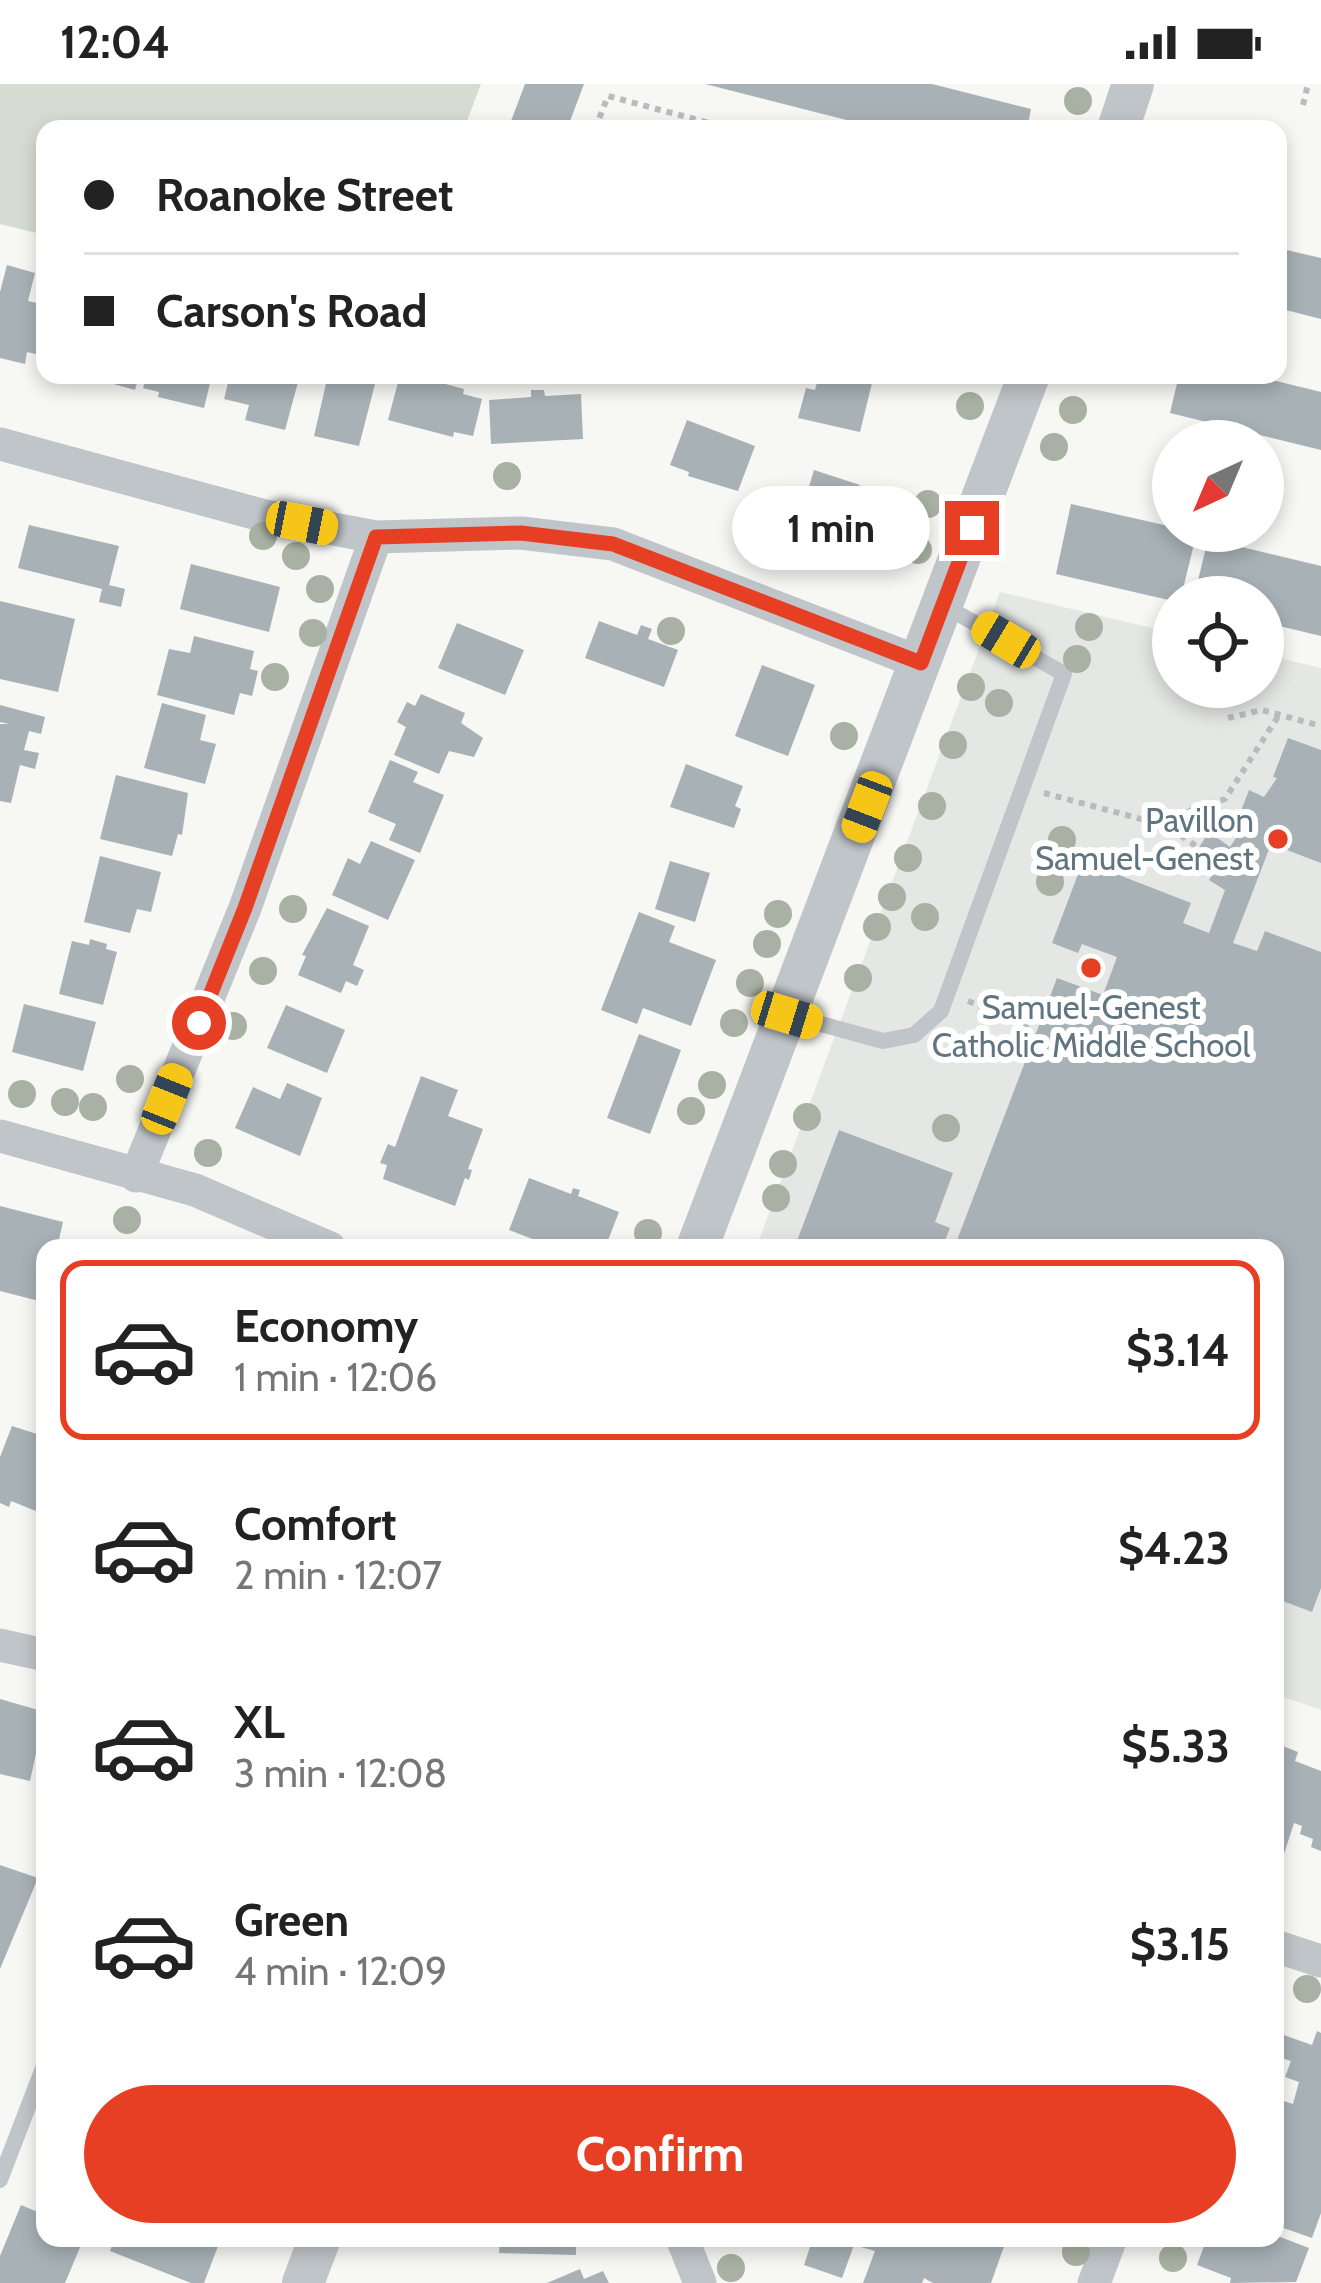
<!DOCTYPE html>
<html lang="en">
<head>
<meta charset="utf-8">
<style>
	:root { --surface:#fff; --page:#f2f2f2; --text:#222; --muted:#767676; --line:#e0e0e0; --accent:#e73f24 }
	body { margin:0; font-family:Cabin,sans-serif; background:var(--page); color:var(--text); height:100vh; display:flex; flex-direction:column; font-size:45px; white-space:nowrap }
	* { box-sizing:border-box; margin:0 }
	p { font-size:39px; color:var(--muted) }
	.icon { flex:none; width:66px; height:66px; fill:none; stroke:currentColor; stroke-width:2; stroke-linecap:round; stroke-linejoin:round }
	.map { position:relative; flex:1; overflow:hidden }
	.panel { position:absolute; left:36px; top:1155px; width:1248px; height:1008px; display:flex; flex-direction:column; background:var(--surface); border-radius:24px; box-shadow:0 6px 18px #0003 }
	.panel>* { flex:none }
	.banner { position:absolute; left:36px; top:36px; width:1251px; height:264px; border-radius:24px; box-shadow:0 6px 18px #0003; display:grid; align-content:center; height:264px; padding:0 48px; background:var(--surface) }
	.needle { width:78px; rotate:224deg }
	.controls { position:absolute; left:1152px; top:336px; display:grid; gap:24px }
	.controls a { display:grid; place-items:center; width:132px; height:132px; border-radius:50%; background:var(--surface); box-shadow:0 6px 18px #0003; font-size:60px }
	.end { position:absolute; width:54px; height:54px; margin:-27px; border:15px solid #e73f24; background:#fff; box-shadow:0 0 0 6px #fff }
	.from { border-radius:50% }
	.bubble { position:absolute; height:84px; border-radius:42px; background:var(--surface); box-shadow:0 6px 18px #0003; font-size:39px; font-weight:800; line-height:84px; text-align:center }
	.car { position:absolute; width:36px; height:72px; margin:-36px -18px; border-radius:15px; box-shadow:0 0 9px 3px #0007; background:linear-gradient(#f5c518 24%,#345 0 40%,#f5c518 0 76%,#345 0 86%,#f5c518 0) }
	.banner b { display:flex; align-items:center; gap:42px; height:114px; font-size:45px }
	.banner b+b { border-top:3px solid var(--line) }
	.banner i { width:30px; height:30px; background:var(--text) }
	ul { padding:21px 0 0; list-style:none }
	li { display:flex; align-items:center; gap:36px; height:180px; margin:0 24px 18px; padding:0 24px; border:6px solid transparent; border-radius:24px }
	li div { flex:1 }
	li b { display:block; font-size:45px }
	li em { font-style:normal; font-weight:800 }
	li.on { border-color:var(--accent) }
	li>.icon { width:108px; height:108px; stroke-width:1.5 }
	.cta { display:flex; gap:24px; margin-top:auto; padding:24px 48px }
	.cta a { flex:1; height:138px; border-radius:72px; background:var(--accent); color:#fff; font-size:48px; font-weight:800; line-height:138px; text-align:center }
	.status { display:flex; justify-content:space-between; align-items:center; height:84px; padding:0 60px; background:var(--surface); direction:ltr }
	.status svg { height:33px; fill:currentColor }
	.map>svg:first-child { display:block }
	.built { fill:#e5e7e5 }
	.green { fill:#d7dcd3 }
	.building { fill:#a7b1b6 }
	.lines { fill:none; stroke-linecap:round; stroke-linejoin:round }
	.path { stroke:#b8bcbf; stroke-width:6; stroke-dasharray:6 6; stroke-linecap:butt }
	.service { stroke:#c0c5c9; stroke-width:16 }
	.minor { stroke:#c0c5c9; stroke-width:33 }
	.tertiary { stroke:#c0c5c9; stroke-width:42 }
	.tree { fill:#a8b1a3 }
	.route { stroke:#e73f24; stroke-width:15 }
	.poi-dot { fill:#e73f24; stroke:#fff; stroke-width:4.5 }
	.labels { text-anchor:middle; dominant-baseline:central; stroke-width:12; stroke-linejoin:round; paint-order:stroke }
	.poi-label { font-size:33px; fill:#617580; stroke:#fff; text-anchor:end }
</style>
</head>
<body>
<div class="status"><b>12:04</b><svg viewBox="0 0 49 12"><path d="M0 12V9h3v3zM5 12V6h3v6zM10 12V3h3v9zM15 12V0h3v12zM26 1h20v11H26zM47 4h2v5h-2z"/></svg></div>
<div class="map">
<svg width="1321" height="2199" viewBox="0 0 1321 2199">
	<rect width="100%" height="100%" fill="#f7f7f4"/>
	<path class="built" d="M1000 508 1173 549V603H1263V570L1321 584V1626L1275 1610V1164H756Z"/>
	<path class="green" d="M0 0H481L464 45H45V151L0 140Z"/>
	<path class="building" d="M525 0H584L567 45H508Z
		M705 0H932L1031 25 1027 45H882Z
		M1278 164 1321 174V235L1278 224Z
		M7 181 35 189 28 217 45 221V272L27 268 25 280 0 274V208Z
		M81 291H139L135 306Z
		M147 291H212L204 324 158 313 159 308 143 304Z
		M230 291H300L285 346 245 336 249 321 224 315Z
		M328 291 375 300 359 362 314 352Z
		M400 291H440L438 298 464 305 463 310 482 315 473 352 454 348 453 353 388 336Z
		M819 291H874L860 348 798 334 806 304 815 306Z
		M1179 291H1252L1321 308V366L1170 329Z
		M531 306H544L545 312 581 310 583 355 491 360 489 316 531 313Z
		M687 336 755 362 738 407 688 392 689 388 670 381Z
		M814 386 860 401 846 445 798 430 802 404 808 406Z
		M1071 420 1173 443V447L1197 448 1181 513H1173V517L1056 490Z
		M29 441 119 462 109 501 125 505 121 523 99 518 102 505 18 484Z
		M1208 455 1321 482V552L1263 538V513H1194Z
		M191 480 280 503 269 548 180 525Z
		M0 517 75 535 58 608 0 595Z
		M599 537 637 551 641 541 652 545 648 555 678 566 664 603 585 574Z
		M457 539 524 566 505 611 438 584Z
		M194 552 254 567 250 585 258 587 252 612 240 609 234 631 157 611 169 565 190 569Z
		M762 581 815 601 788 672 735 652Z
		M421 610 465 629 461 639 483 654 474 673 449 667 439 690 394 671 406 643 397 638 407 618 415 622Z
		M162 619 206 631 200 656 216 660 205 700 144 684Z
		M0 621 45 633 41 650 29 647 24 666 39 669 35 685 20 681 11 719 0 717V640H9L0 638Z
		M1288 654 1321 666V779L1271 760 1233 859 1257 867 1265 847 1321 868V1504L1312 1528 1275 1514V1164H954L1057 894 1103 911 1117 873 1082 860 1078 869 1052 859 1083 777 1191 819 1183 839 1209 849 1225 806 1209 796 1216 786 1194 771 1209 748 1230 763 1239 749 1233 747 1249 706 1264 713 1277 694 1273 693Z
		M390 676 418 688 413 698 444 711 420 769 389 756 396 740 368 728Z
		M686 680 743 702 735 722 741 725 734 744 670 723Z
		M116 691 188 709 182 751 178 750 172 772 100 755Z
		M371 757 415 776 388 836 332 811 348 774 360 780Z
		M100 772 161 788 151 828 137 825 130 849 84 838Z
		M670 777 710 789 695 838 655 825Z
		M327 824 369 842 353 881 364 886 357 902 346 897 341 909 298 891 306 872 302 871Z
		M639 828 675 842 669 858 716 876 691 942 643 924 637 940 601 926Z
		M90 855 107 860 106 865 117 868 103 921 59 910 72 857 89 861Z
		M24 920 96 938 83 987 12 968Z
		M286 921 345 946 327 989 267 964Z
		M639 950 681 966 650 1050 607 1034Z
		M421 992 458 1006 448 1032 483 1045 468 1085 472 1086 469 1096 465 1094 455 1122 383 1095 387 1081 380 1079 388 1060 395 1063Z
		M287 999 322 1014 300 1072 235 1044 253 1003 280 1015Z
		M839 1046 953 1089 935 1138 950 1144 942 1164 795 1162Z
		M529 1094 571 1110 573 1104 580 1106 578 1112 619 1128 605 1164H556L509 1146Z
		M0 1122 63 1138 57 1164H45L43 1218 0 1207Z
		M12 1342 37 1350 40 1345 45 1347V1425L38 1422 36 1427 11 1417 9 1423 0 1419V1373Z
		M0 1615 45 1628 30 1697 0 1690Z
		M1275 1659 1298 1668 1295 1677 1321 1687V1767L1311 1763 1313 1755 1300 1750 1302 1742 1294 1739 1283 1773 1275 1770Z
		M0 1781 38 1794 0 1885Z
		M1317 1947 1321 1949V2129L1312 2154 1275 2141V2014L1293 2020 1299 1998 1285 1993 1291 1977 1275 1972V1966L1281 1950 1312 1961Z
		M21 2121 45 2131V2154H84L65 2199H0V2172Z
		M1275 2151 1309 2164 1296 2198 1230 2199 1231 2194 1197 2181 1207 2154Z
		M115 2154H221L204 2199H191L110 2167Z
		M500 2154H596V2160L576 2159V2171L499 2169Z
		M813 2154H1007L991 2199H933L924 2194 922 2199H863L875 2167 854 2161 842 2194 804 2181Z
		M580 2185 584 2195 603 2187 609 2199H547Z"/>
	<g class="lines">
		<path class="path" d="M1303 21 1308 0
			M595 45 608 12 732 45
			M1228 634 1262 626 1321 642
			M1044 709 1167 742 1199 764
			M1167 742 1193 725 1225 715 1279 631
			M968 917 1032 942"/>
		<path class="service" d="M788 931 883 957 914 951 941 927 1064 590 943 521
			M0 2096 45 1979"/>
		<path class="minor" d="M0 360 265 432 376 453 521 449 613 460 921 579
			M0 1052 195 1106 330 1164
			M136 1092 245 824 376 453
			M0 1561 45 1571
			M1275 1862 1321 1877
			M682 2154 700 2199
			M1094 2199 1111 2154"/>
		<path class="tertiary" d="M1118 45 1133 0
			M697 1164 1029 291
			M303 2199 320 2154"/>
	</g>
	<g class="tree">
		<circle cx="1078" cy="17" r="14"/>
		<circle cx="970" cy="322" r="14"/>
		<circle cx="1073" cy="326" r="14"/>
		<circle cx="1054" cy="363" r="14"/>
		<circle cx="507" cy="392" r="14"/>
		<circle cx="928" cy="420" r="14"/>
		<circle cx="263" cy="452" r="14"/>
		<circle cx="918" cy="466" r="14"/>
		<circle cx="296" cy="472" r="14"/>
		<circle cx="320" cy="505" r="14"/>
		<circle cx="1089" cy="543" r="14"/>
		<circle cx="671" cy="547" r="14"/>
		<circle cx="313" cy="549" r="14"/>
		<circle cx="1077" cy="575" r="14"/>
		<circle cx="275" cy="593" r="14"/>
		<circle cx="971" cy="603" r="14"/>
		<circle cx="999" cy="619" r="14"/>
		<circle cx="844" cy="652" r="14"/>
		<circle cx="953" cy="661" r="14"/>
		<circle cx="932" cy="722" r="14"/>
		<circle cx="1062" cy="756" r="14"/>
		<circle cx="908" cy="774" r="14"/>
		<circle cx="1050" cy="798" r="14"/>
		<circle cx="892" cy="813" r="14"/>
		<circle cx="293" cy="825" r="14"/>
		<circle cx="778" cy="830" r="14"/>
		<circle cx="925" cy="833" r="14"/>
		<circle cx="877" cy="843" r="14"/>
		<circle cx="767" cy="860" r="14"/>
		<circle cx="263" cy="887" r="14"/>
		<circle cx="858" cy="894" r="14"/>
		<circle cx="750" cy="899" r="14"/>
		<circle cx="734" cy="939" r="14"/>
		<circle cx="233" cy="942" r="14"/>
		<circle cx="130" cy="995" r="14"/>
		<circle cx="712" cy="1001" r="14"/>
		<circle cx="22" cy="1010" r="14"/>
		<circle cx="65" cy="1018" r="14"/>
		<circle cx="93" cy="1023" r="14"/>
		<circle cx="691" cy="1027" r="14"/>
		<circle cx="807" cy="1033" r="14"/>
		<circle cx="946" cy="1044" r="14"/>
		<circle cx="208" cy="1069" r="14"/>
		<circle cx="783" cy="1080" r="14"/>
		<circle cx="776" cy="1114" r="14"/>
		<circle cx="127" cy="1136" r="14"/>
		<circle cx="648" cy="1149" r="14"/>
		<circle cx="1307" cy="1905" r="14"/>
		<circle cx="1076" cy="2168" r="14"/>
		<circle cx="1173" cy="2174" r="14"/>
		<circle cx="731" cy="2184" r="14"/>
	</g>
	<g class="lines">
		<path class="route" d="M199 939 245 824 376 453 521 449 613 460 921 579 972 444"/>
	</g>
	<g class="poi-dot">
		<circle cx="1278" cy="755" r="12"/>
		<circle cx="1091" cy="884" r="12"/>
	</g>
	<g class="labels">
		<g class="poi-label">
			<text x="1254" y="736">Pavillon<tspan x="1254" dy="38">Samuel-Genest</tspan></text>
			<text x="1091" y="923" text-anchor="middle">Samuel-Genest<tspan x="1091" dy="38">Catholic Middle School</tspan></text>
		</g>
	</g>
</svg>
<div class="controls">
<a><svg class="needle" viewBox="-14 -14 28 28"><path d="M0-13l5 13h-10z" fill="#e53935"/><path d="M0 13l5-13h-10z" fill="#767676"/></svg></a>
<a><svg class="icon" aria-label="locate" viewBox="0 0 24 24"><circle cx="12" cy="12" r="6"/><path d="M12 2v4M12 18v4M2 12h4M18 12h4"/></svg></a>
</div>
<i class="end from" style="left:199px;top:939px"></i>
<i class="end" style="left:972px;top:444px"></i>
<div class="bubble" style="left:732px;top:402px;width:198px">1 min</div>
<i class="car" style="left:302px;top:439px;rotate:101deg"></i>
<i class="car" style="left:1006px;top:556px;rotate:301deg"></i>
<i class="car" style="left:867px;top:723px;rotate:201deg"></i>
<i class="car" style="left:787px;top:931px;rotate:107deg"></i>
<i class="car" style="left:167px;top:1015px;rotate:22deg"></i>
<div class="banner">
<b><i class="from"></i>Roanoke Street</b>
<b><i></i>Carson's Road</b>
</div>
<section class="panel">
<ul>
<li class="on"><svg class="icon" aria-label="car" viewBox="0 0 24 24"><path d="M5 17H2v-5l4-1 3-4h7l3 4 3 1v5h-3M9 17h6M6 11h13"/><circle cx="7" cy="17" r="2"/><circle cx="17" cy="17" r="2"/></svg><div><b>Economy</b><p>1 min · 12:06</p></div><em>$3.14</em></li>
<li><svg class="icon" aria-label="car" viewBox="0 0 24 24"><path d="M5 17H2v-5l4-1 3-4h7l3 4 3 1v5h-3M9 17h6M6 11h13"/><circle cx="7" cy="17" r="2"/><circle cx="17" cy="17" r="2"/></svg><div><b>Comfort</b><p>2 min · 12:07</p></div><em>$4.23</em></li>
<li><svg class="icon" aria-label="car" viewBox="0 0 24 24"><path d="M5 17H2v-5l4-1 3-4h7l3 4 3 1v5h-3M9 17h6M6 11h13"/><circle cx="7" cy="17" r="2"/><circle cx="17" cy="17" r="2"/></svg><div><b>XL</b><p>3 min · 12:08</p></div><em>$5.33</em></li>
<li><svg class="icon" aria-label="car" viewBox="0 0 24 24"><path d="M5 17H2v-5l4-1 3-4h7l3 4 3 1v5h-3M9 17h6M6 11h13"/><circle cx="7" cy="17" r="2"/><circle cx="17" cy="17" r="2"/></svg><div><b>Green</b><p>4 min · 12:09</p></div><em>$3.15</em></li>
</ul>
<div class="cta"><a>Confirm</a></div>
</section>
</div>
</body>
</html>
